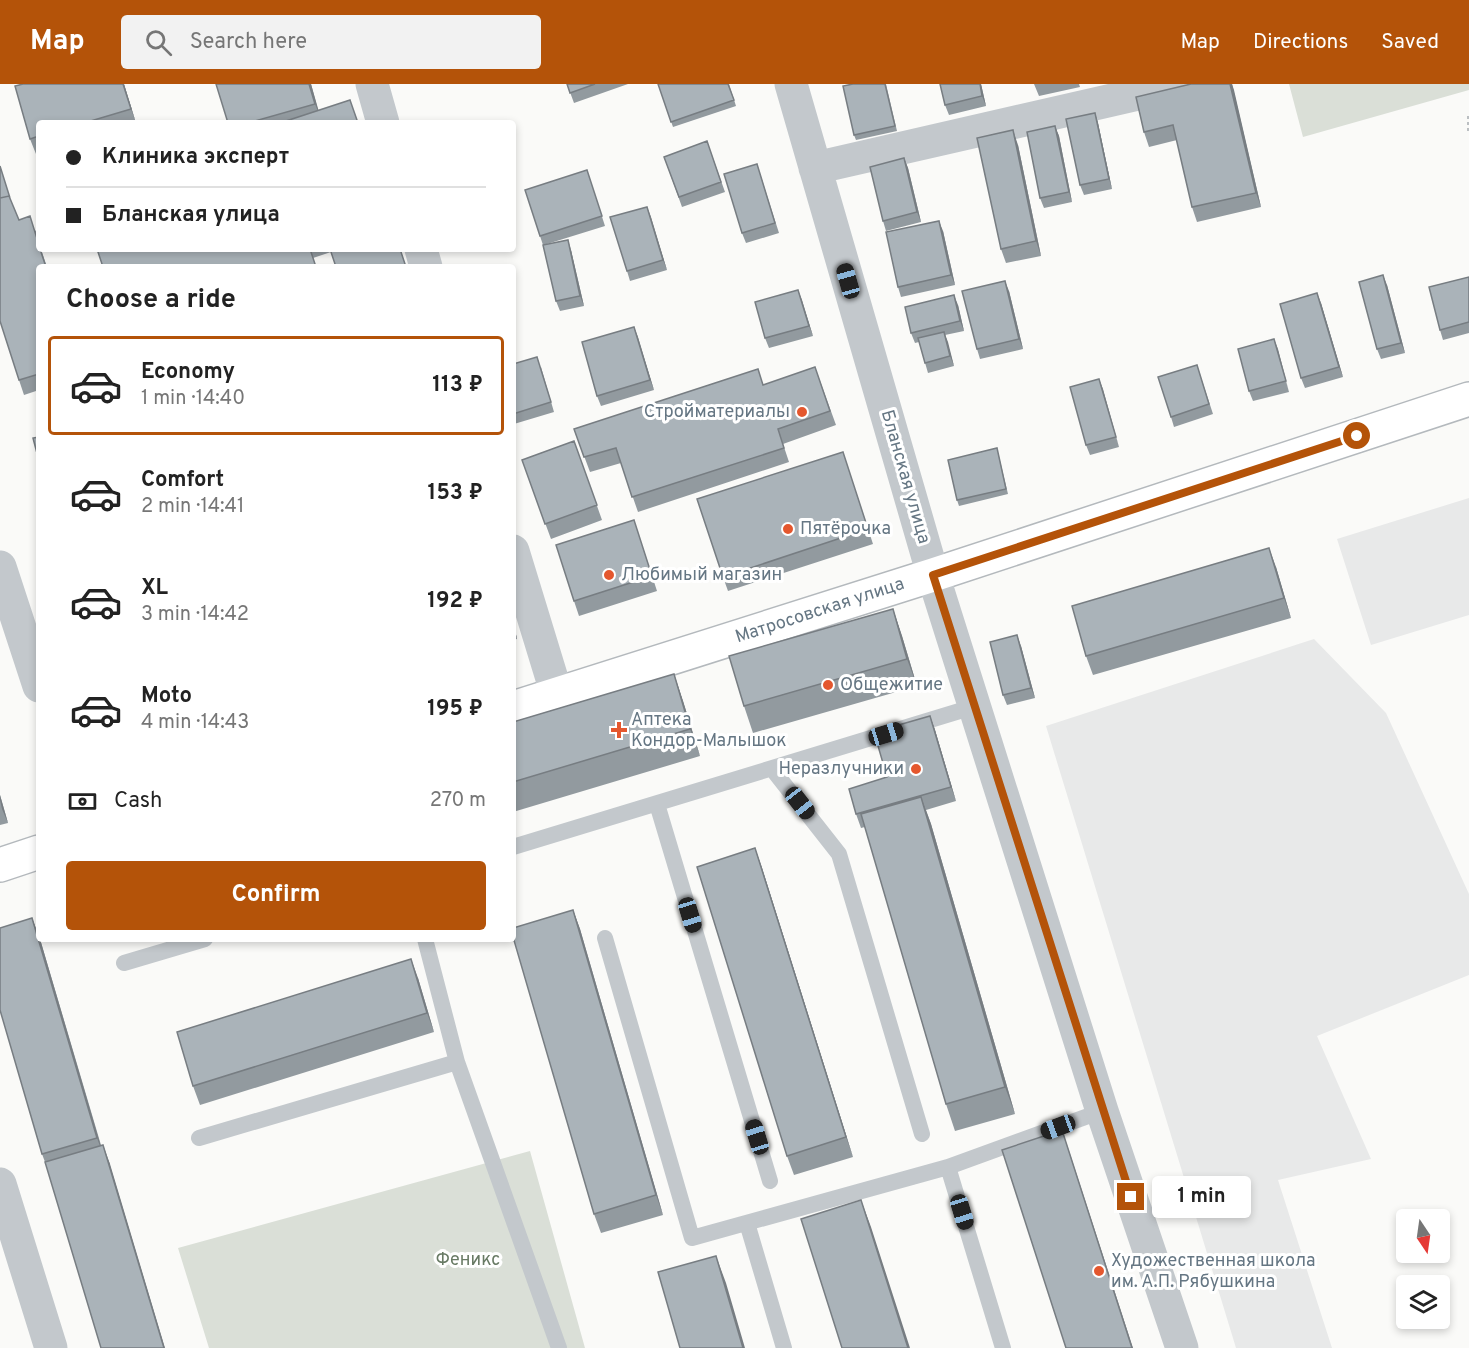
<!DOCTYPE html>
<html lang="en">
<head>
<meta charset="utf-8">
<style>
	:root { --surface:#fff; --page:#f2f2f2; --text:#222; --muted:#767676; --line:#e0e0e0; --accent:#b45309 }
	body { margin:0; font-family:Overpass,sans-serif; background:var(--page); color:var(--text); height:100vh; display:flex; flex-direction:column; font-size:22px; white-space:nowrap }
	* { box-sizing:border-box; margin:0 }
	p { font-size:20px; color:var(--muted) }
	.icon { flex:none; width:33px; height:33px; fill:none; stroke:currentColor; stroke-width:2; stroke-linecap:round; stroke-linejoin:round }
	.map { position:relative; flex:1; overflow:hidden }
	.sheet { position:absolute; left:36px; top:180px; width:480px; height:678px; display:flex; flex-direction:column; background:var(--surface); border-radius:6px; box-shadow:0 3px 9px #0003 }
	.sheet>* { flex:none }
	.guide { position:absolute; left:36px; top:36px; width:480px; height:132px; border-radius:6px; box-shadow:0 3px 9px #0003; display:grid; align-content:center; height:132px; padding:0 30px; background:var(--surface) }
	.needle { width:39px; rotate:167deg }
	.fabs { position:absolute; left:1396px; top:1125px; display:grid; gap:12px }
	.fabs a { display:grid; place-items:center; width:54px; height:54px; border-radius:6px; background:var(--surface); box-shadow:0 3px 9px #0003; font-size:30px }
	.end { position:absolute; width:27px; height:27px; margin:-14px; border:8px solid #b45309; background:#fff; box-shadow:0 0 0 3px #fff }
	.from { border-radius:50% }
	.bubble { position:absolute; height:42px; border-radius:6px; background:var(--surface); box-shadow:0 3px 9px #0003; font-size:20px; font-weight:700; line-height:42px; text-align:center }
	.car { position:absolute; width:18px; height:36px; margin:-18px -9px; border-radius:8px; box-shadow:0 0 4px 2px #0007; background:linear-gradient(#222 24%,#8ab4d8 0 40%,#222 0 76%,#8ab4d8 0 86%,#222 0) }
	.guide b { display:flex; align-items:center; gap:21px; height:57px; font-size:22px }
	.guide b+b { border-top:2px solid var(--line) }
	.guide i { width:15px; height:15px; background:var(--text) }
	ul { padding:0; list-style:none }
	li { display:flex; align-items:center; gap:18px; height:99px; margin:0 12px 9px; padding:0 18px; border:3px solid transparent; border-radius:6px }
	li div { flex:1 }
	li b { display:block; font-size:22px }
	li em { font-style:normal; font-weight:700 }
	li.selected { border-color:var(--accent) }
	li>.icon { width:54px; height:54px; stroke-width:1.5 }
	h2 { padding:0 30px; font-size:27px; line-height:72px }
	.pay { display:flex; align-items:center; gap:15px; height:66px; padding:0 30px; font-size:22px }
	.pay p { margin-inline-start:auto }
	.primary-button { display:flex; gap:12px; margin-top:auto; padding:12px 30px }
	.primary-button a { flex:1; height:69px; border-radius:6px; background:var(--accent); color:#fff; font-size:24px; font-weight:700; line-height:69px; text-align:center }
	header { display:flex; align-items:center; gap:36px; box-sizing:border-box; height:84px; padding:0 30px; background:var(--accent); color:#fff }
	header strong { font-size:28px }
	nav { display:flex; gap:33px; margin-inline-start:auto; font-size:21px }
	.search { width:420px; height:54px; background:var(--page); display:flex; align-items:center; gap:15px; box-sizing:border-box; padding:0 21px; border-radius:6px; color:var(--muted); font-size:22px }
	.map>svg:first-child { display:block }
	.built { fill:#e8e9e9 }
	.green { fill:#dadfd7 }
	.lines { fill:none; stroke-linecap:round; stroke-linejoin:round }
	.trunk-casing { stroke:#b4b9bd; stroke-width:36 }
	.path { stroke:#bbbfc2; stroke-width:4; stroke-dasharray:3 3; stroke-linecap:butt }
	.service { stroke:#c3c8cc; stroke-width:16 }
	.minor { stroke:#c3c8cc; stroke-width:33 }
	.trunk { stroke:#fff; stroke-width:33 }
	.wall { fill:#929a9f }
	.shaded-wall { fill:#777d82 }
	.building { fill:#aab3b9; stroke:#777d82; stroke-width:1.5 }
	.route { stroke:#b45309; stroke-width:8 }
	.poi-dot { fill:#e4572e; stroke:#fff; stroke-width:2 }
	.labels { text-anchor:middle; dominant-baseline:central; stroke-width:6; stroke-linejoin:round; paint-order:stroke }
	.poi-label { font-size:18px; fill:#657683; stroke:#fff; text-anchor:start }
	.street-label { font-size:18px; fill:#657683; stroke:#fff }
	.park-label { font-size:18px; fill:#687a64; stroke:#fff }
</style>
</head>
<body>
<header>
<strong>Map</strong>
<div class="search"><svg class="icon" aria-label="search" viewBox="0 0 24 24"><circle cx="10" cy="10" r="6"/><path d="M15 15l6 6"/></svg>Search here</div>
<nav><a>Map</a><a>Directions</a><a>Saved</a></nav>
</header>
<div class="map">
<svg width="1469" height="1264" viewBox="0 0 1469 1264">
	<rect width="100%" height="100%" fill="#fafaf8"/>
	<path class="built" d="M1469 414V531L1371 561 1337 455Z
		M1314 555 1386 629 1469 810V891L1317 952 1371 1075 1278 1096 1332 1264H1236L1046 642Z"/>
	<path class="green" d="M1289 0H1469V6L1303 53Z
		M530 1067 585 1264H209L178 1164Z"/>
	<g class="lines">
		<g class="trunk-casing">
			<path id="trunk" d="M513 624 933 491 1469 315
				M0 781 39 768"/>
		</g>
		<path class="path" d="M1469 32V50"/>
		<path class="service" d="M773 686 839 770 922 1050
			M657 720 770 1097
			M513 763 976 622
			M605 854 692 1154 948 1083 1102 1027
			M124 879 205 855
			M457 978 559 1264
			M199 1054 457 978 425 855
			M948 1083 1003 1264
			M747 1139 784 1264"/>
		<path class="minor" d="M372 0 383 39
			M791 0 933 491 1102 1027 1182 1264
			M815 84 1182 0
			M421 165 426 183
			M513 467 557 611
			M0 483 39 602
			M0 1100 51 1264"/>
		<use href="#trunk" class="trunk"/>
	</g>
	<path class="wall" d="M23 0H124L136 39H39V69L36 70 30 55 15 2Z
		M311 0 318 26 358 39H228Z
		M567 0H628L574 19Z
		M658 0H729L736 22 673 43Z
		M853 0H886L897 47 856 56 854 51Z
		M940 0H981L986 22 949 31 945 21Z
		M1034 0H1079L1080 3 1039 12Z
		M1191 0H1232L1261 123 1197 138 1192 123 1177 56 1149 63 1144 48Z
		M1095 29 1098 39 1112 105 1084 111 1080 101Z
		M1055 42 1059 52 1072 118 1044 124 1040 114Z
		M707 57 725 108 682 123 664 73Z
		M1018 61 1041 172 1006 179 1001 165Z
		M904 74 908 84 921 138 886 147 883 137Z
		M757 80 779 149 746 159 742 149Z
		M587 86 605 142 547 160 571 166 584 222 560 227 556 217 543 161 540 152Z
		M12 120 19 136 36 147 39 158V165H41L47 183H39V306L24 311 19 296Z
		M647 123 667 186 630 197 627 187Z
		M943 147 955 201 901 213 898 203Z
		M97 165H400L406 183H336L331 168 313 174Z
		M1469 194V249L1443 256 1440 246Z
		M1387 201 1405 269 1381 275 1377 265Z
		M798 206 813 252 769 264 765 254Z
		M1009 207 1023 265 980 275 977 265Z
		M1321 219 1343 293 1305 304 1301 294Z
		M958 221 964 247 945 251 954 282 928 289 919 258 915 259 911 249Z
		M634 243 654 306 601 322 597 312Z
		M1274 255 1289 308 1253 317 1249 307Z
		M513 280 541 283 554 328 514 340 513 337Z
		M1197 281 1213 330 1174 343 1171 333Z
		M815 283 836 341 783 360 789 378 638 428 621 379 590 388 574 345 764 301Z
		M1099 295 1119 363 1090 371 1086 361Z
		M574 357 602 436 551 455 522 376Z
		M997 364 1008 410 959 422 957 416Z
		M843 368 873 460 728 507 723 493Z
		M634 436 657 507 579 532 574 517Z
		M1276 483 1291 534 1093 591 1086 572Z
		M893 525 902 552 917 602 753 649 744 622Z
		M513 537 517 555 513 556Z
		M1021 562 1035 614 1007 621 1003 611Z
		M674 590 683 617 700 672 513 728V638Z
		M930 632 935 646 956 717 926 726 931 740 1015 1030 955 1047 946 1020 865 743 861 744 856 730 887 693Z
		M0 711 8 739 0 741Z
		M755 764 762 784 853 1073 794 1091 787 1072Z
		M573 826 580 845 663 1131 601 1149 594 1130Z
		M32 834 39 853V855H40L101 1061 110 1080 45 1078 42 1070Z
		M418 894 434 948 200 1021 193 1002Z"/>
	<path class="shaded-wall" d="M123 0H124L136 39 131 25Z
		M309 0H311L321 35 315 20Z
		M980 0H981L986 22 982 12Z
		M1230 0H1232L1234 6 1261 123 1256 109Z
		M1095 29 1098 39 1112 105 1109 95Z
		M1055 42 1059 52 1072 118 1069 108Z
		M1013 46 1018 61 1041 172 1036 157Z
		M904 74 908 84 921 138 917 128Z
		M647 123 651 133 667 186 663 176Z
		M939 137 943 147 955 201 951 191Z
		M568 156 571 166 584 222 580 212Z
		M1383 191 1387 201 1405 269 1401 259Z
		M1005 197 1009 207 1023 265 1019 255Z
		M798 206 802 216 813 252 809 242Z
		M1317 209 1321 219 1343 293 1339 283Z
		M954 211 958 221 964 247 960 237Z
		M634 243 638 253 654 306 650 296Z
		M944 248 948 258 954 282 950 272Z
		M1274 255 1278 265 1289 308 1286 297Z
		M1099 295 1103 305 1119 363 1116 353Z
		M1269 464 1276 483 1291 534 1284 514Z
		M893 525 902 552 917 602 907 575Z
		M513 537 517 555 513 545Z
		M1017 551 1021 562 1035 614 1031 604Z
		M674 590 683 617 700 672 690 645Z
		M930 632 935 646 956 717 951 703Z
		M0 711 8 739 2 725 0 716Z
		M921 713 931 740 1015 1030 1005 1003Z
		M755 764 762 784 853 1073 846 1053Z
		M573 826 580 845 663 1131 656 1111Z
		M32 834 39 853V855H40L104 1073 97 1054Z
		M411 875 418 894 434 948 427 929Z
		M1062 1046 1071 1073 1133 1264H1132Z
		M103 1061 110 1080 165 1264H164Z
		M861 1116 871 1143 910 1264H908Z
		M716 1172 726 1199 745 1264H743Z"/>
	<path class="building" d="M23 0H123L131 25 84 39H39V52L30 55 15 2Z
		M216 0H309L315 20 248 39H228Z
		M567 0H595L570 9Z
		M658 0H728L734 16 671 38Z
		M853 0H885L895 42 854 51 843 2Z
		M940 0H980L982 12 945 21Z
		M1191 0H1230L1256 109 1192 123 1173 41 1144 48 1136 13Z
		M350 16 358 39H287L286 37Z
		M1095 29 1109 95 1080 101 1066 35Z
		M1055 42 1069 108 1040 114 1027 48Z
		M1013 46 1036 157 1001 165 977 54Z
		M707 57 721 98 679 113 664 73Z
		M904 74 917 128 883 137 870 83Z
		M757 80 775 139 742 149 724 90Z
		M0 82 10 114 9 112 0 114Z
		M587 86 602 132 540 152 525 106Z
		M9 112 19 136 30 132 39 161V165H40L46 183H39V290L19 296 0 237V114Z
		M647 123 663 176 627 187 610 133Z
		M939 137 951 191 898 203 886 148Z
		M568 156 580 212 556 217 543 161Z
		M97 165H310L316 183H103Z
		M330 165H400L406 183H336Z
		M1383 191 1401 259 1377 265 1359 198Z
		M1469 193V238L1440 246 1429 203Z
		M1005 197 1019 255 977 265 962 207Z
		M798 206 809 242 765 254 755 218Z
		M1317 209 1339 283 1301 294 1280 220Z
		M954 211 960 237 911 249 905 223Z
		M634 243 650 296 597 312 582 258Z
		M944 248 950 272 925 279 918 254Z
		M1274 255 1286 297 1249 307 1238 265Z
		M537 273 551 318 513 330V280Z
		M1197 281 1209 320 1171 333 1158 293Z
		M815 283 830 327 778 345 784 364 632 413 616 364 584 373 574 345 758 285 763 301Z
		M1099 295 1116 353 1086 361 1070 303Z
		M39 353V377L33 354Z
		M574 357 597 421 545 440 522 376Z
		M997 364 1006 405 957 416 948 376Z
		M843 368 868 445 723 493 697 415Z
		M634 436 652 492 574 517 556 461Z
		M1269 464 1284 514 1086 572 1072 522Z
		M893 525 907 575 744 622 729 572Z
		M1017 551 1031 604 1003 611 990 558Z
		M674 590 690 645 513 698V638Z
		M930 632 951 703 856 730 849 705 887 693 874 648Z
		M921 713 1005 1003 946 1020 861 730Z
		M755 764 846 1053 787 1072 697 783Z
		M573 826 656 1111 594 1130 513 853V844Z
		M32 834 97 1054 42 1070 0 926V844Z
		M411 875 427 929 193 1002 177 948Z
		M1062 1046 1132 1264H1066L1002 1066Z
		M103 1061 164 1264H101L45 1078Z
		M861 1116 908 1264H842L801 1135Z
		M716 1172 743 1264H680L658 1188Z"/>
	<g class="lines">
		<path class="route" d="M1131 1113 933 491 1357 352"/>
	</g>
	<g class="poi-dot">
		<circle cx="802" cy="328" r="6"/>
		<circle cx="788" cy="445" r="6"/>
		<circle cx="609" cy="491" r="6"/>
		<circle cx="828" cy="601" r="6"/>
		<path d="M616 637h6v6h6v6h-6v6h-6v-6h-6v-6h6z"/>
		<circle cx="916" cy="685" r="6"/>
		<circle cx="1099" cy="1187" r="6"/>
	</g>
	<g class="labels">
		<g class="poi-label">
			<text x="790" y="328" text-anchor="end">Стройматериалы</text>
			<text x="800" y="445">Пятёрочка</text>
			<text x="621" y="491">Любимый магазин</text>
			<text x="840" y="601">Общежитие</text>
			<text x="631" y="636">Аптека<tspan x="631" dy="21">Кондор-Малышок</tspan></text>
			<text x="904" y="685" text-anchor="end">Неразлучники</text>
			<text x="1111" y="1177">Художественная школа<tspan x="1111" dy="21">им. А.П. Рябушкина</tspan></text>
		</g>
		<g class="street-label">
			<text transform="translate(905 393) rotate(74)">Бланская улица</text>
			<text transform="translate(820 527) rotate(-18)">Матросовская улица</text>
		</g>
		<g class="park-label">
			<text x="468" y="1176">Феникс</text>
		</g>
	</g>
</svg>
<div class="fabs">
<a><svg class="needle" viewBox="-14 -14 28 28"><path d="M0-13l5 13h-10z" fill="#e53935"/><path d="M0 13l5-13h-10z" fill="#767676"/></svg></a>
<a><svg class="icon" aria-label="layers" viewBox="0 0 24 24"><path d="M12 4l9 5-9 5-9-5zM3 14l9 5 9-5"/></svg></a>
</div>
<i class="end from" style="left:1357px;top:352px"></i>
<i class="end" style="left:1131px;top:1113px"></i>
<div class="bubble" style="left:1152px;top:1092px;width:99px">1 min</div>
<i class="car" style="left:848px;top:197px;rotate:344deg"></i>
<i class="car" style="left:886px;top:650px;rotate:73deg"></i>
<i class="car" style="left:800px;top:719px;rotate:142deg"></i>
<i class="car" style="left:690px;top:831px;rotate:163deg"></i>
<i class="car" style="left:1058px;top:1043px;rotate:250deg"></i>
<i class="car" style="left:757px;top:1053px;rotate:343deg"></i>
<i class="car" style="left:962px;top:1128px;rotate:163deg"></i>
<div class="guide">
<b><i class="from"></i>Клиника эксперт</b>
<b><i></i>Бланская улица</b>
</div>
<section class="sheet">
<h2>Choose a ride</h2>
<ul>
<li class="selected"><svg class="icon" aria-label="car" viewBox="0 0 24 24"><path d="M5 17H2v-5l4-1 3-4h7l3 4 3 1v5h-3M9 17h6M6 11h13"/><circle cx="7" cy="17" r="2"/><circle cx="17" cy="17" r="2"/></svg><div><b>Economy</b><p>1 min · 14:40</p></div><em>113 ₽</em></li>
<li><svg class="icon" aria-label="car" viewBox="0 0 24 24"><path d="M5 17H2v-5l4-1 3-4h7l3 4 3 1v5h-3M9 17h6M6 11h13"/><circle cx="7" cy="17" r="2"/><circle cx="17" cy="17" r="2"/></svg><div><b>Comfort</b><p>2 min · 14:41</p></div><em>153 ₽</em></li>
<li><svg class="icon" aria-label="car" viewBox="0 0 24 24"><path d="M5 17H2v-5l4-1 3-4h7l3 4 3 1v5h-3M9 17h6M6 11h13"/><circle cx="7" cy="17" r="2"/><circle cx="17" cy="17" r="2"/></svg><div><b>XL</b><p>3 min · 14:42</p></div><em>192 ₽</em></li>
<li><svg class="icon" aria-label="car" viewBox="0 0 24 24"><path d="M5 17H2v-5l4-1 3-4h7l3 4 3 1v5h-3M9 17h6M6 11h13"/><circle cx="7" cy="17" r="2"/><circle cx="17" cy="17" r="2"/></svg><div><b>Moto</b><p>4 min · 14:43</p></div><em>195 ₽</em></li>
</ul>
<div class="pay"><svg class="icon" aria-label="cash" viewBox="0 0 24 24"><path d="M3 7h18v10H3z"/><circle cx="12" cy="12" r="2"/></svg>Cash<p>270 m</p></div>
<div class="primary-button"><a>Confirm</a></div>
</section>
</div>
</body>
</html>
